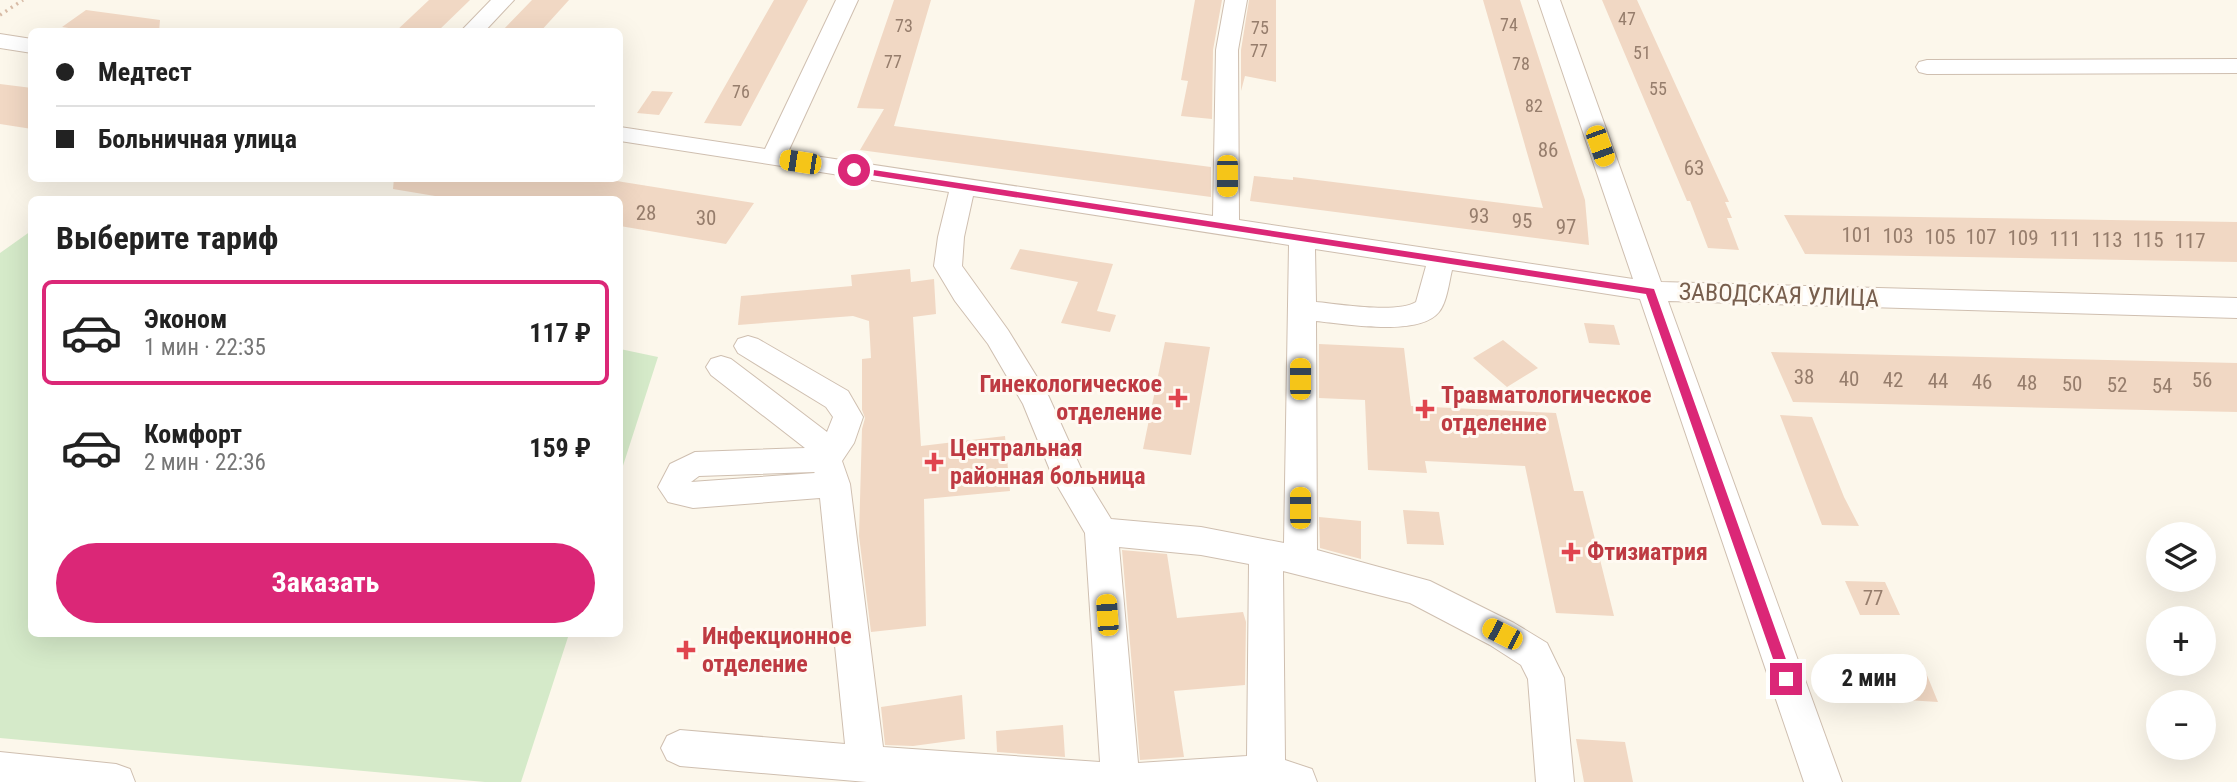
<!DOCTYPE html>
<html lang="ru">
<head>
<meta charset="utf-8">
<style>
	:root { --surface:#fff; --page:#f2f2f2; --text:#222; --muted:#767676; --line:#e0e0e0; --accent:#db2777 }
	body { margin:0; font-family:"Roboto Condensed",sans-serif; background:var(--page); color:var(--text); height:100vh; display:flex; flex-direction:column; font-size:26px; white-space:nowrap }
	* { box-sizing:border-box; margin:0 }
	p { font-size:23px; color:var(--muted) }
	.icon { flex:none; width:38px; height:38px; fill:none; stroke:currentColor; stroke-width:2; stroke-linecap:round; stroke-linejoin:round }
	.map { position:relative; flex:1; overflow:hidden }
	.side { position:absolute; left:28px; top:196px; width:595px; height:441px; display:flex; flex-direction:column; background:var(--surface); border-radius:10px; box-shadow:0 7px 28px #0002 }
	.side>* { flex:none }
	.hud { position:absolute; left:28px; top:28px; width:595px; height:154px; border-radius:10px; box-shadow:0 7px 28px #0002; display:grid; align-content:center; height:154px; padding:0 28px; background:var(--surface) }
	.buttons { position:absolute; left:2146px; top:522px; display:grid; gap:14px }
	.buttons a { display:grid; place-items:center; width:70px; height:70px; border-radius:50%; background:var(--surface); box-shadow:0 7px 28px #0002; font-size:35px }
	.end { position:absolute; width:32px; height:32px; margin:-16px; border:9px solid #db2777; background:#fff; box-shadow:0 0 0 4px #fff }
	.from { border-radius:50% }
	.bubble { position:absolute; height:49px; border-radius:24px; background:var(--surface); box-shadow:0 7px 28px #0002; font-size:23px; font-weight:700; line-height:49px; text-align:center }
	.car { position:absolute; width:21px; height:42px; margin:-21px -10px; border-radius:9px; box-shadow:0 0 5px 2px #0007; background:linear-gradient(#f5c518 24%,#345 0 40%,#f5c518 0 76%,#345 0 86%,#f5c518 0) }
	.hud b { display:flex; align-items:center; gap:24px; height:66px; font-size:26px }
	.hud b+b { border-top:2px solid var(--line) }
	.hud i { width:18px; height:18px; background:var(--text) }
	ul { padding:0; list-style:none }
	li { display:flex; align-items:center; gap:21px; height:105px; margin:0 14px 10px; padding:0 14px; border:4px solid transparent; border-radius:10px }
	li div { flex:1 }
	li b { display:block; font-size:26px }
	li em { font-style:normal; font-weight:700 }
	li.selected { border-color:var(--accent) }
	li>.icon { width:63px; height:63px; stroke-width:1.5 }
	h2 { padding:0 28px; font-size:32px; line-height:84px }
	.cta { display:flex; gap:14px; margin-top:auto; padding:14px 28px }
	.cta a { flex:1; height:80px; border-radius:42px; background:var(--accent); color:#fff; font-size:28px; font-weight:700; line-height:80px; text-align:center }
	.map>svg:first-child { display:block }
	.green { fill:#d5eac9 }
	.building { fill:#f1d8c4 }
	.lines { fill:none; stroke-linecap:round; stroke-linejoin:round }
	.minor-casing { stroke:#cfbfb0; stroke-width:2 }
	.path { stroke:#d7bba6; stroke-width:3.5; stroke-dasharray:2 4.5; stroke-linecap:butt }
	.minor { fill:#fff; fill-rule:evenodd }
	.route { fill:#db2777 }
	.health-dot { fill:#e0444e; stroke:#fffaf2; stroke-width:2.5 }
	.labels { text-anchor:middle; dominant-baseline:central; stroke-width:6; stroke-linejoin:round; paint-order:stroke }
	.far-number-label { font-size:18px; fill:#967d6c }
	.number-label { font-size:21px; fill:#967d6c }
	.street-label { font-size:24px; fill:#785f4e; stroke:#fffaf2 }
	.health-label { font-size:24px; font-weight:bold; fill:#be3a42; stroke:#fffaf2; text-anchor:start }
</style>
</head>
<body>
<div class="map">
<svg width="2237" height="782" viewBox="0 0 2237 782">
	<rect width="100%" height="100%" fill="#fcf7eb"/>
	<path class="green" d="M31 231 32 634H569L521 782H485L0 738V253Z
		M620 349 658 357 620 475Z"/>
	<path class="building" d="M429 0H470L437 32H395Z
		M532 0H569L540 32H501Z
		M774 0H808L741 126 704 123Z
		M894 0H931L894 126 1211 167V197L860 150 884 109 857 108Z
		M1195 0H1222L1213 50 1212 119 1181 116 1188 81 1181 80Z
		M1249 0H1276V82L1245 76 1241 91V50Z
		M1483 0H1520L1585 200 1589 245 1250 201 1254 176 1293 180V177L1543 208Z
		M1602 0H1637L1729 202H1725L1732 218H1727L1739 250 1708 248 1690 201H1687Z
		M86 10 160 20 159 32H95L62 27Z
		M0 84 32 88V129L0 124Z
		M652 91 673 92 659 115 637 113Z
		M394 178H598L754 203 726 244 620 226V200H459L393 189Z
		M1784 215 2237 222V262L1805 254Z
		M1020 249 1113 264 1097 311 1116 315 1110 332 1061 323 1078 282 1010 269Z
		M910 269 911 282 934 279 936 314 913 317 921 446 1005 436 1010 491 924 499 926 626 871 632 859 536 862 429 865 418 862 410V359L871 358 869 321 853 316 738 325 741 296 852 286 851 275Z
		M1584 323 1614 325 1620 345 1589 343Z
		M1503 340 1538 368 1507 387 1473 358Z
		M1165 342 1210 347 1191 455 1143 449Z
		M1319 344 1404 348 1411 406 1556 413 1574 491H1583L1614 616 1556 613 1525 466 1425 461 1427 473 1368 470 1365 400 1319 398Z
		M1771 352 2237 363V412L1793 402Z
		M1780 415 1812 417 1844 497 1859 526 1822 525Z
		M1403 510 1439 512 1444 545 1407 544Z
		M1319 517 1361 521V559L1320 548Z
		M1122 550 1167 554 1177 618 1243 612 1246 622 1245 685 1174 691 1184 757 1140 760Z
		M1845 581 1885 582 1900 615H1860Z
		M1876 660 1922 663 1938 702 1891 699Z
		M962 695 965 739 913 746 885 745 881 707Z
		M1063 725 1065 757 997 752 996 731Z
		M1576 739 1625 742 1633 782H1584Z"/>
	<g class="lines">
		<g class="minor-casing">
			<path id="minor" d="M491 0H514L484 32H460Z
				M836 0H858L788 152 1213 216 1216 50 1225 0H1247L1238 50 1239 220 1633 279 1538 0H1560L1661 282 2237 298V318L1668 301 1842 782H1804L1640 299 1452 270C1449 282 1447 302 1439 312 1419 337 1345 324 1316 321L1317 550 1430 581 1514 623 1547 643 1564 678 1574 782H1536L1528 679 1521 665 1490 645 1410 603 1283 571 1285 760 1312 769 1317 782H867L680 766 667 760 661 748 667 736 680 730 845 744 820 498 693 508 668 502 658 487 670 464 695 452 805 448 711 375 706 367 711 359 721 356 731 359 827 432 833 417 826 407 738 353 734 346 738 339 748 336 758 339 848 391 863 417 854 443 842 461 850 484 883 747 1100 762 1085 533 1054 480 1023 404 988 344 955 301 934 266 938 237 949 192 620 141V127L765 149ZM973 196 1289 245 1284 543 1201 527 1111 519 1084 475 1048 395 1008 330 962 266 964 237ZM1315 249 1426 266 1416 302C1396 314 1339 304 1316 302ZM814 472 815 473 691 482 699 476ZM1119 547 1201 555 1249 564 1247 756 1138 763Z
				M0 34 32 39V53L0 48Z
				M2237 59V73L1927 74 1919 72 1916 67 1919 62 1927 60Z
				M0 752 116 764 130 769 135 782H0Z"/>
		</g>
		<path class="path" d="M0 15 23 0"/>
		<use href="#minor" class="minor"/>
	</g>
	<path class="route" d="M854 167 1654 289 1793 679 1791 683H1782L1780 679 1646 294 851 172 850 170Z"/>
	<g class="health-dot">
		<path d="M1174.5 387.5h7v7h7v7h-7v7h-7v-7h-7v-7h7z"/>
		<path d="M1421.5 398.5h7v7h7v7h-7v7h-7v-7h-7v-7h7z"/>
		<path d="M930.5 451.5h7v7h7v7h-7v7h-7v-7h-7v-7h7z"/>
		<path d="M1567.5 541.5h7v7h7v7h-7v7h-7v-7h-7v-7h7z"/>
		<path d="M682.5 639.5h7v7h7v7h-7v7h-7v-7h-7v-7h7z"/>
	</g>
	<g class="labels">
		<g class="far-number-label">
			<text x="1627" y="18">47</text>
			<text x="1509" y="24">74</text>
			<text x="904" y="25">73</text>
			<text x="1260" y="27">75</text>
			<text x="1259" y="50">77</text>
			<text x="1642" y="52">51</text>
			<text x="893" y="61">77</text>
			<text x="1521" y="63">78</text>
			<text x="1658" y="88">55</text>
			<text x="741" y="91">76</text>
			<text x="1534" y="105">82</text>
		</g>
		<g class="number-label">
			<text x="1548" y="150">86</text>
			<text x="1694" y="168">63</text>
			<text x="646" y="213">28</text>
			<text x="1479" y="216">93</text>
			<text x="706" y="218">30</text>
			<text x="1522" y="221">95</text>
			<text x="1566" y="227">97</text>
			<text x="1857" y="235">101</text>
			<text x="1898" y="236">103</text>
			<text x="1940" y="237">105</text>
			<text x="1981" y="237">107</text>
			<text x="2023" y="238">109</text>
			<text x="2065" y="239">111</text>
			<text x="2107" y="240">113</text>
			<text x="2148" y="240">115</text>
			<text x="2190" y="241">117</text>
			<text x="1804" y="377">38</text>
			<text x="1849" y="379">40</text>
			<text x="1893" y="380">42</text>
			<text x="2202" y="380">56</text>
			<text x="1938" y="381">44</text>
			<text x="1982" y="382">46</text>
			<text x="2027" y="383">48</text>
			<text x="2072" y="384">50</text>
			<text x="2117" y="385">52</text>
			<text x="2162" y="386">54</text>
			<text x="1873" y="598">77</text>
		</g>
		<g class="street-label">
			<text transform="translate(1779 295) rotate(2)">ЗАВОДСКАЯ УЛИЦА</text>
		</g>
		<g class="health-label">
			<text x="1162" y="384" text-anchor="end">Гинекологическое<tspan x="1162" dy="28">отделение</tspan></text>
			<text x="1441" y="395">Травматологическое<tspan x="1441" dy="28">отделение</tspan></text>
			<text x="950" y="448">Центральная<tspan x="950" dy="28">районная больница</tspan></text>
			<text x="1587" y="552">Фтизиатрия</text>
			<text x="702" y="636">Инфекционное<tspan x="702" dy="28">отделение</tspan></text>
		</g>
	</g>
</svg>
<div class="buttons">
<a><svg class="icon" aria-label="layers" viewBox="0 0 24 24"><path d="M12 4l9 5-9 5-9-5zM3 14l9 5 9-5"/></svg></a>
<a>+</a>
<a>−</a>
</div>
<i class="end from" style="left:854px;top:170px"></i>
<i class="end" style="left:1786px;top:679px"></i>
<div class="bubble" style="left:1811px;top:654px;width:116px">2 мин</div>
<i class="car" style="left:1600px;top:146px;rotate:160deg"></i>
<i class="car" style="left:800px;top:162px;rotate:279deg"></i>
<i class="car" style="left:1227px;top:176px;rotate:180deg"></i>
<i class="car" style="left:1300px;top:379px;rotate:0deg"></i>
<i class="car" style="left:1300px;top:508px;rotate:0deg"></i>
<i class="car" style="left:1107px;top:615px;rotate:356deg"></i>
<i class="car" style="left:1502px;top:634px;rotate:297deg"></i>
<div class="hud">
<b><i class="from"></i>Медтест</b>
<b><i></i>Больничная улица</b>
</div>
<section class="side">
<h2>Выберите тариф</h2>
<ul>
<li class="selected"><svg class="icon" aria-label="car" viewBox="0 0 24 24"><path d="M5 17H2v-5l4-1 3-4h7l3 4 3 1v5h-3M9 17h6M6 11h13"/><circle cx="7" cy="17" r="2"/><circle cx="17" cy="17" r="2"/></svg><div><b>Эконом</b><p>1 мин · 22:35</p></div><em>117 ₽</em></li>
<li><svg class="icon" aria-label="car" viewBox="0 0 24 24"><path d="M5 17H2v-5l4-1 3-4h7l3 4 3 1v5h-3M9 17h6M6 11h13"/><circle cx="7" cy="17" r="2"/><circle cx="17" cy="17" r="2"/></svg><div><b>Комфорт</b><p>2 мин · 22:36</p></div><em>159 ₽</em></li>
</ul>
<div class="cta"><a>Заказать</a></div>
</section>
</div>
</body>
</html>
